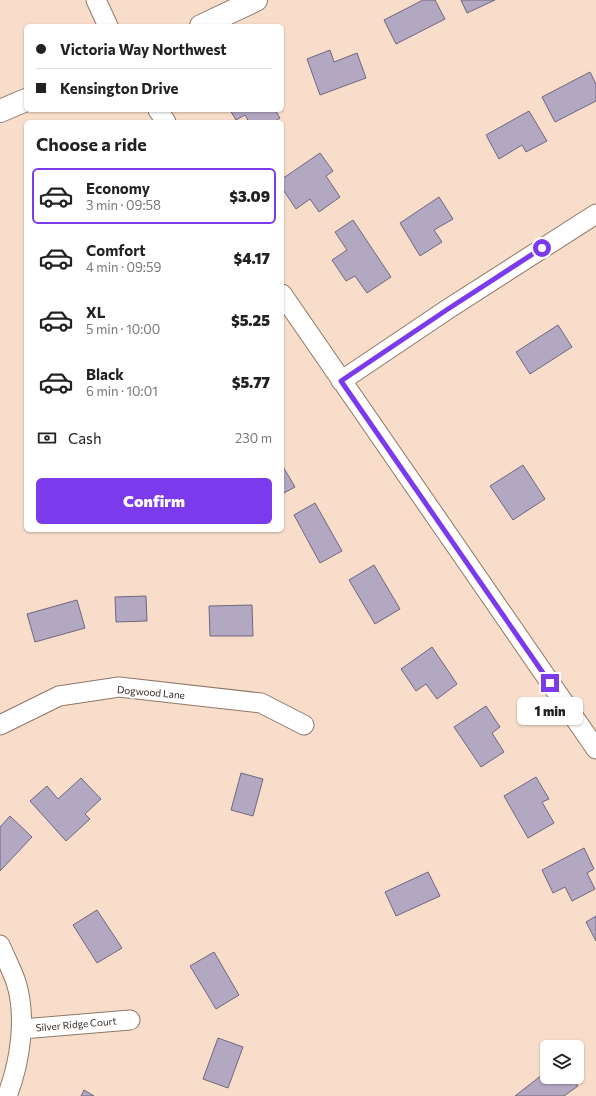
<!DOCTYPE html>
<html lang="en">
<head>
<meta charset="utf-8">
<style>
	:root { --surface:#fff; --page:#f2f2f2; --text:#222; --muted:#767676; --line:#e0e0e0; --accent:#7c3aed }
	body { margin:0; font-family:Commissioner,sans-serif; background:var(--page); color:var(--text); height:100vh; display:flex; flex-direction:column; font-size:15px; white-space:nowrap }
	* { box-sizing:border-box; margin:0 }
	p { font-size:13px; color:var(--muted) }
	.icon { flex:none; width:22px; height:22px; fill:none; stroke:currentColor; stroke-width:2; stroke-linecap:round; stroke-linejoin:round }
	.map { position:relative; flex:1; overflow:hidden }
	.side { position:absolute; left:24px; top:120px; width:260px; height:412px; display:flex; flex-direction:column; background:var(--surface); border-radius:6px; box-shadow:0 1px 3px #0004 }
	.side>* { flex:none }
	.guide { position:absolute; left:24px; top:24px; width:260px; height:88px; border-radius:6px; box-shadow:0 1px 3px #0004; display:grid; align-content:center; height:88px; padding:0 12px; background:var(--surface) }
	.tools { position:absolute; left:540px; top:1040px; display:grid; gap:8px }
	.tools a { display:grid; place-items:center; width:44px; height:44px; border-radius:6px; background:var(--surface); box-shadow:0 1px 3px #0004; font-size:20px }
	.end { position:absolute; width:18px; height:18px; margin:-9px; border:5px solid #7c3aed; background:#fff; box-shadow:0 0 0 2px #fff }
	.from { border-radius:50% }
	.bubble { position:absolute; height:28px; border-radius:6px; background:var(--surface); box-shadow:0 1px 3px #0004; font-size:13px; font-weight:800; line-height:28px; text-align:center }
	.guide b { display:flex; align-items:center; gap:14px; height:38px; font-size:15px }
	.guide b+b { border-top:1px solid var(--line) }
	.guide i { width:10px; height:10px; background:var(--text) }
	ul { padding:0; list-style:none }
	li { display:flex; align-items:center; gap:12px; height:56px; margin:0 8px 6px; padding:0 4px; border:2px solid transparent; border-radius:6px }
	li div { flex:1 }
	li b { display:block; font-size:15px }
	li em { font-style:normal; font-weight:800 }
	li.current { border-color:var(--accent) }
	li>.icon { width:36px; height:36px; stroke-width:1.5 }
	h2 { padding:0 12px; font-size:18px; line-height:48px }
	.pay { display:flex; align-items:center; gap:10px; height:44px; padding:0 12px; font-size:15px }
	.pay p { margin-inline-start:auto }
	.button { display:flex; gap:8px; margin-top:auto; padding:8px 12px }
	.button a { flex:1; height:46px; border-radius:6px; background:var(--accent); color:#fff; font-size:16px; font-weight:800; line-height:46px; text-align:center }
	.map>svg:first-child { display:block }
	.building { fill:#b2a8c2; stroke:#70667e }
	.lines { fill:none; stroke-linecap:round; stroke-linejoin:round }
	.street-casing { stroke:#8f7766; stroke-width:21 }
	.secondary-casing { stroke:#8f7766; stroke-width:24 }
	.street { stroke:#fff; stroke-width:19 }
	.secondary { stroke:#fff; stroke-width:22 }
	.route { stroke:#7c3aed; stroke-width:5 }
	.labels { text-anchor:middle; dominant-baseline:central; stroke-width:4; stroke-linejoin:round; paint-order:stroke }
	.street-label { font-size:10px; fill:#342923; stroke:#fff }
</style>
</head>
<body>
<div class="map">
<svg width="596" height="1096" viewBox="0 0 596 1096">
	<rect width="100%" height="100%" fill="#f8ddca"/>
	<path class="building" d="M423 0H435L445 19 396 44 384 20Z
		M461 0H495L467 13Z
		M330 50 334 62 357 53 366 78 320 95 307 59Z
		M590 72 596 84V101L555 122 542 97Z
		M230 110H275L280 118 274 122H249L245 115 236 120Z
		M529 111 547 141 526 152 522 145 499 159 486 135Z
		M320 153 333 171 326 176 340 197 319 212 310 199 296 209 282 188V179Z
		M439 197 453 219 434 230 442 242 420 256 400 223Z
		M353 220 391 277 367 293 355 276 346 281 332 260 347 250 335 232Z
		M558 325 572 347 530 374 516 352Z
		M282 465 295 487 282 494Z
		M523 465 545 499 513 520 490 486Z
		M315 503 342 551 320 563 294 515Z
		M374 565 400 609 375 624 349 580Z
		M146 596 147 621 116 622 115 597Z
		M77 600 85 628 35 642 27 614Z
		M252 605 253 636H210L209 606Z
		M432 647 457 684 437 699 426 684 416 691 401 669Z
		M486 706 500 727 492 733 504 752 481 767 454 727Z
		M241 773 263 779 253 816 231 810Z
		M536 777 549 799 542 802 554 823 528 838 504 796Z
		M81 778 101 799 85 814 90 819 66 841 30 801 47 786 58 799Z
		M10 816 32 837 0 871V827Z
		M584 848 594 869 587 873 595 889 572 901 565 887 553 893 542 870Z
		M428 872 440 896 396 916 385 892Z
		M97 910 122 948 97 963 73 925Z
		M596 916V941L586 922Z
		M214 952 239 995 216 1009 190 966Z
		M218 1038 243 1047 228 1088 203 1079Z
		M547 1071V1077H571L578 1086 564 1096H515Z
		M84 1090 94 1096H81Z"/>
	<g class="lines">
		<g class="street-casing">
			<path id="street" d="M96 0 108 26
				M158 110 166 122
				M282 294 596 749
				M341 381 448 309 596 214
				M0 725 59 696 119 687 261 703 304 725
				M0 945C5 957 12 970 16 982 27 1017 20 1063 7 1096
				M22 1029 130 1020"/>
		</g>
		<g class="secondary-casing">
			<path id="secondary" d="M201 26 256 0
				M0 111 26 100"/>
		</g>
		<use href="#street" class="street"/>
		<use href="#secondary" class="secondary"/>
	</g>
	<g class="lines">
		<path class="route" d="M542 248 448 309 341 381 550 683"/>
	</g>
	<g class="labels">
		<g class="street-label">
			<text transform="translate(151 692) rotate(5)">Dogwood Lane</text>
			<text transform="translate(76 1024) rotate(-5)">Silver Ridge Court</text>
		</g>
	</g>
</svg>
<div class="tools">
<a><svg class="icon" aria-label="layers" viewBox="0 0 24 24"><path d="M12 4l9 5-9 5-9-5zM3 14l9 5 9-5"/></svg></a>
</div>
<i class="end from" style="left:542px;top:248px"></i>
<i class="end" style="left:550px;top:683px"></i>
<div class="bubble" style="left:517px;top:697px;width:66px">1 min</div>
<div class="guide">
<b><i class="from"></i>Victoria Way Northwest</b>
<b><i></i>Kensington Drive</b>
</div>
<section class="side">
<h2>Choose a ride</h2>
<ul>
<li class="current"><svg class="icon" aria-label="car" viewBox="0 0 24 24"><path d="M5 17H2v-5l4-1 3-4h7l3 4 3 1v5h-3M9 17h6M6 11h13"/><circle cx="7" cy="17" r="2"/><circle cx="17" cy="17" r="2"/></svg><div><b>Economy</b><p>3 min · 09:58</p></div><em>$3.09</em></li>
<li><svg class="icon" aria-label="car" viewBox="0 0 24 24"><path d="M5 17H2v-5l4-1 3-4h7l3 4 3 1v5h-3M9 17h6M6 11h13"/><circle cx="7" cy="17" r="2"/><circle cx="17" cy="17" r="2"/></svg><div><b>Comfort</b><p>4 min · 09:59</p></div><em>$4.17</em></li>
<li><svg class="icon" aria-label="car" viewBox="0 0 24 24"><path d="M5 17H2v-5l4-1 3-4h7l3 4 3 1v5h-3M9 17h6M6 11h13"/><circle cx="7" cy="17" r="2"/><circle cx="17" cy="17" r="2"/></svg><div><b>XL</b><p>5 min · 10:00</p></div><em>$5.25</em></li>
<li><svg class="icon" aria-label="car" viewBox="0 0 24 24"><path d="M5 17H2v-5l4-1 3-4h7l3 4 3 1v5h-3M9 17h6M6 11h13"/><circle cx="7" cy="17" r="2"/><circle cx="17" cy="17" r="2"/></svg><div><b>Black</b><p>6 min · 10:01</p></div><em>$5.77</em></li>
</ul>
<div class="pay"><svg class="icon" aria-label="cash" viewBox="0 0 24 24"><path d="M3 7h18v10H3z"/><circle cx="12" cy="12" r="2"/></svg>Cash<p>230 m</p></div>
<div class="button"><a>Confirm</a></div>
</section>
</div>
</body>
</html>
